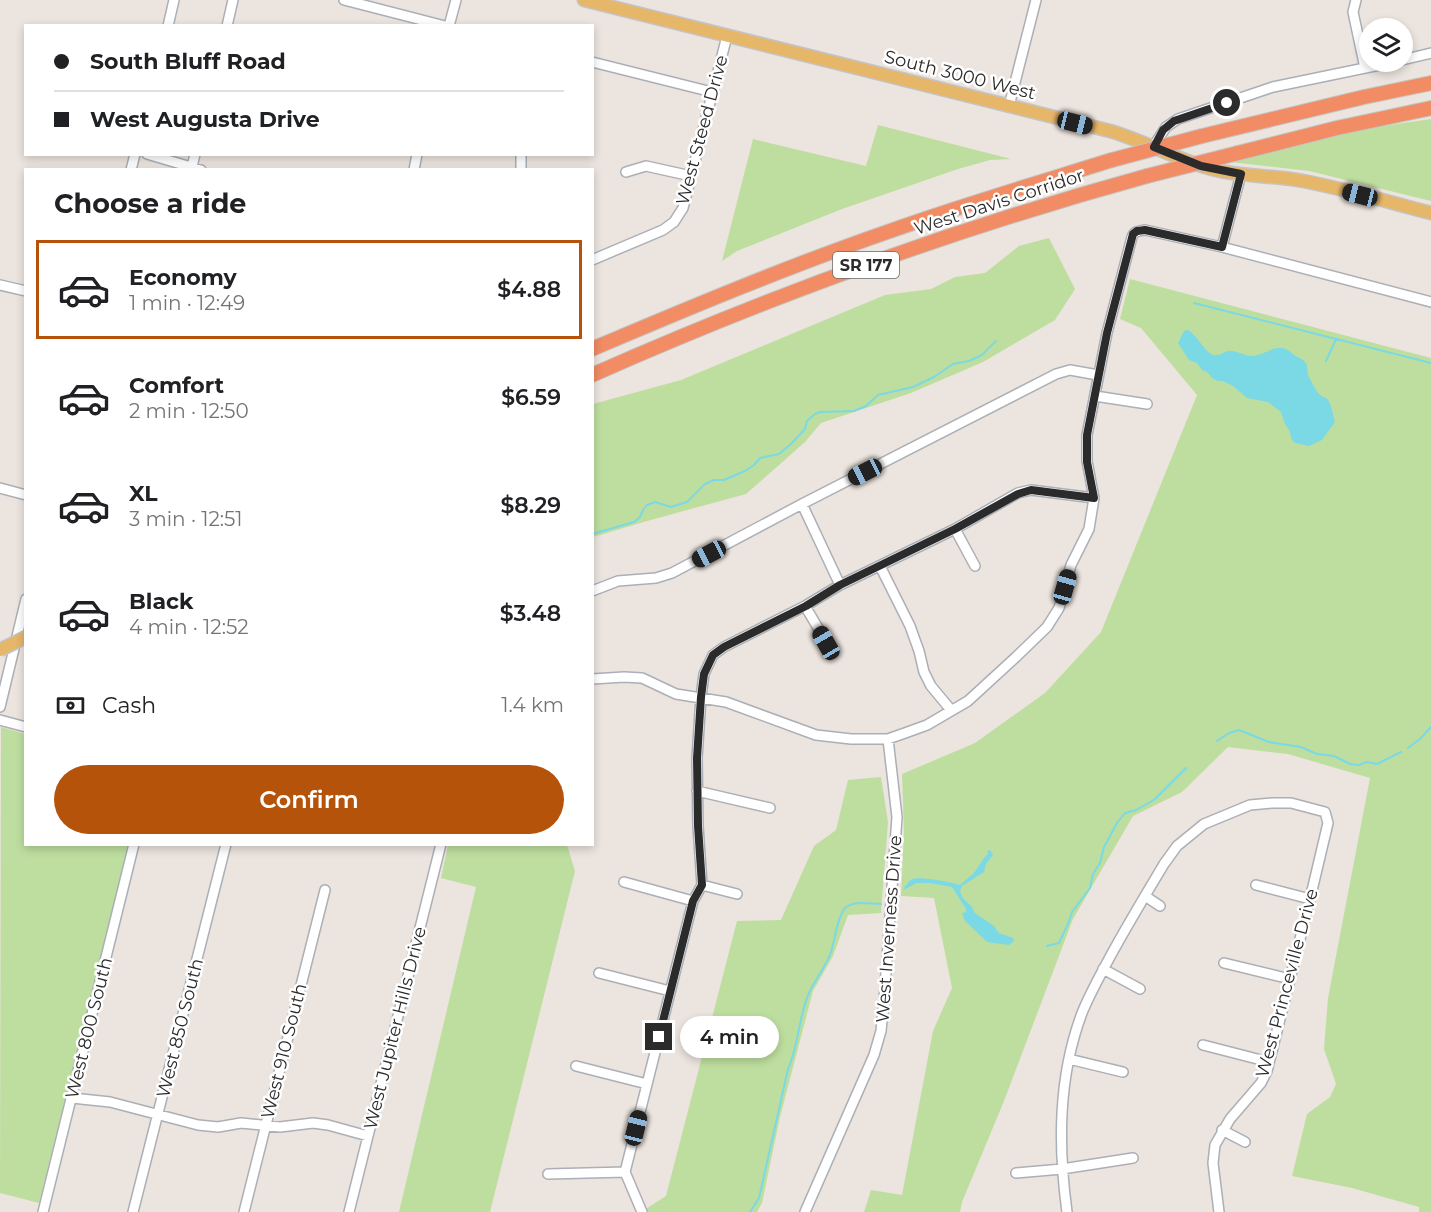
<!DOCTYPE html>
<html lang="en">
<head>
<meta charset="utf-8">
<style>
	:root { --surface:#fff; --page:#f6f6f6; --text:#202124; --muted:#757577; --line:#e0e0e0; --accent:#b45309 }
	body { margin:0; font-family:Montserrat,sans-serif; background:var(--page); color:var(--text); height:100vh; display:flex; flex-direction:column; font-size:22px; white-space:nowrap }
	* { box-sizing:border-box; margin:0 }
	p { font-size:20px; color:var(--muted) }
	.icon { flex:none; width:33px; height:33px; fill:none; stroke:currentColor; stroke-width:2; stroke-linecap:round; stroke-linejoin:round }
	.map { position:relative; flex:1; overflow:hidden }
	.drawer { position:absolute; left:24px; top:168px; width:570px; height:678px; display:flex; flex-direction:column; background:var(--surface); border-radius:0px; box-shadow:0 3px 9px #0003 }
	.drawer>* { flex:none }
	.guide { position:absolute; left:24px; top:24px; width:570px; height:132px; border-radius:0px; box-shadow:0 3px 9px #0003; display:grid; align-content:center; height:132px; padding:0 30px; background:var(--surface) }
	.fabs { position:absolute; left:1359px; top:18px; display:grid; gap:12px }
	.fabs a { display:grid; place-items:center; width:54px; height:54px; border-radius:50%; background:var(--surface); box-shadow:0 3px 9px #0003; font-size:30px }
	.end { position:absolute; width:27px; height:27px; margin:-14px; border:8px solid #2b2b2b; background:#fff; box-shadow:0 0 0 3px #fff }
	.from { border-radius:50% }
	.bubble { position:absolute; height:42px; border-radius:21px; background:var(--surface); box-shadow:0 3px 9px #0003; font-size:20px; font-weight:600; line-height:42px; text-align:center }
	.car { position:absolute; width:18px; height:36px; margin:-18px -9px; border-radius:8px; box-shadow:0 0 4px 2px #0007; background:linear-gradient(#222 24%,#8ab4d8 0 40%,#222 0 76%,#8ab4d8 0 86%,#222 0) }
	.guide b { display:flex; align-items:center; gap:21px; height:57px; font-size:22px }
	.guide b+b { border-top:2px solid var(--line) }
	.guide i { width:15px; height:15px; background:var(--text) }
	ul { padding:0; list-style:none }
	li { display:flex; align-items:center; gap:18px; height:99px; margin:0 12px 9px; padding:0 18px; border:3px solid transparent; border-radius:0px }
	li div { flex:1 }
	li b { display:block; font-size:22px }
	li em { font-style:normal; font-weight:600 }
	li.selected { border-color:var(--accent) }
	li>.icon { width:54px; height:54px; stroke-width:1.5 }
	h2 { padding:0 30px; font-size:27px; line-height:72px }
	.pay { display:flex; align-items:center; gap:15px; height:66px; padding:0 30px; font-size:22px }
	.pay p { margin-inline-start:auto }
	.button { display:flex; gap:12px; margin-top:auto; padding:12px 30px }
	.button a { flex:1; height:69px; border-radius:36px; background:var(--accent); color:#fff; font-size:24px; font-weight:600; line-height:69px; text-align:center }
	.map>svg:first-child { display:block }
	.green { fill:#bede9f }
	.water { fill:#7ad9e5 }
	.lines { fill:none; stroke-linecap:round; stroke-linejoin:round }
	.stream { stroke:#7ad9e5; stroke-width:2 }
	.minor-casing { stroke:#abafb6; stroke-width:12 }
	.major-casing { stroke:#c4c4c4; stroke-width:15 }
	.highway-casing { stroke:#c4c4c4; stroke-width:16 }
	.minor { stroke:#fff; stroke-width:9 }
	.major { stroke:#e6b669; stroke-width:12 }
	.highway { stroke:#f18c64; stroke-width:14 }
	.major-bridge-casing { stroke:#c4c4c4; stroke-width:15; stroke-linecap:butt }
	.highway-bridge-casing { stroke:#c4c4c4; stroke-width:16; stroke-linecap:butt }
	.major-bridge { stroke:#e6b669; stroke-width:12 }
	.highway-bridge { stroke:#f18c64; stroke-width:14 }
	.route { stroke:#2b2b2b; stroke-width:8 }
	.labels { text-anchor:middle; dominant-baseline:central; stroke-width:5; stroke-linejoin:round; paint-order:stroke }
	.shield { fill:#fff; stroke:#6b6b6b; stroke-width:1.5 }
	.shield-label { font-size:16px; font-weight:bold; fill:#2b2b2b }
	.street-label { font-size:18px; fill:#2b2b2b; stroke:#fff }
</style>
</head>
<body>
<div class="map">
<svg width="1431" height="1212" viewBox="0 0 1431 1212">
	<rect width="100%" height="100%" fill="#ece4de"/>
	<path class="green" d="M1431 119V201L1309 171 1230 162 1369 128Z
		M878 125 1011 159 990 160 958 169 842 209 737 251 722 261 753 139 866 166Z
		M1049 238 1075 289 1055 320 983 362 911 393 821 423 805 442 746 494 647 521 593 537V404L681 380 885 295 931 289 955 277 985 273 1019 246Z
		M1130 279 1431 358V1212H1419V1207L1352 1188 1292 1176 1307 1114 1330 1097 1336 1084 1324 1049 1328 998 1370 778 1288 754 1228 747 1182 792 1133 816 1073 919 1004 1101 962 1202 960 1212H864L871 1190 902 1195 933 1031 952 988 934 898 901 896 904 831 902 774 975 743 1045 693 1101 632 1197 395 1141 328 1120 319Z
		M1 727 25 734 26 844 129 845 39 1203 0 1193Z
		M881 777 888 822 881 913 848 915 833 956 813 991 780 1117 762 1203 757 1212H641L666 1196 737 921 781 920 814 846 836 830 848 780Z
		M448 845H567L575 871 490 1212H399L476 887 441 878Z"/>
	<path class="water" d="M1188 330C1198 336 1206 354 1214 355 1220 356 1223 352 1228 351 1235 350 1243 355 1250 356 1269 356 1276 339 1293 354 1296 357 1302 358 1305 362 1309 367 1306 374 1310 379 1313 384 1316 391 1320 395 1323 397 1326 397 1328 400 1332 405 1333 416 1335 422L1322 440 1309 446 1295 443 1292 440 1289 430 1285 424 1281 412 1268 402 1247 398 1233 386 1223 381H1218L1212 378 1207 372 1202 370 1197 363 1189 360 1178 343 1184 331Z
		M990 850 993 855 986 864 984 872 962 886 960 891 962 897 972 907 975 913 994 926 999 933 1013 938 1014 941 1009 945 987 942 965 921 962 913 966 912V909L952 887 930 883H917L903 890C905 886 908 882 912 879 920 876 951 882 960 885L974 873 984 858 988 854 987 851Z"/>
	<g class="lines">
		<path class="stream" d="M1194 303 1431 363
			M1326 361 1336 339
			M592 534 634 522 640 517 643 510 647 505 655 502 671 507 687 502 705 484 714 480H724L745 471 754 465 760 458 779 454 791 444 805 429 807 421 815 414 820 412 854 411 866 406 878 395 913 387 934 377 953 364 969 361 982 355 996 341
			M1217 741 1229 733 1239 730 1269 742 1301 747 1317 754 1334 756 1350 764 1359 765 1367 762 1377 764 1401 752
			M1408 748 1420 739 1431 727
			M1047 946 1059 943 1068 924 1072 912 1090 888 1093 874 1100 863 1104 847 1117 823 1125 813 1136 810 1154 800 1186 768
			M750 1212 759 1198 788 1069C799 1045 798 1018 809 993 815 979 826 967 831 952 835 940 837 917 845 908 853 900 871 904 881 904"/>
		<g class="minor-casing">
			<path id="minor" d="M344 0 445 26
				M1356 0 1353 12 1365 68
				M168 26 174 0
				M227 26 233 0
				M449 26 456 0
				M1402 60 1431 53
				M592 62 712 92
				M1009 106 1036 0
				M1153 147 1166 127 1178 119 1273 87 1394 62
				M147 154 201 170
				M521 154V170
				M192 167 195 154
				M131 170 135 154
				M414 170 417 154
				M626 172 646 166 691 176
				M1222 247 1241 174
				M592 260 663 230 674 222 683 208 727 36
				M0 285 26 291
				M1095 396 1147 404
				M0 488 26 495
				M802 504 840 585
				M955 529 975 566
				M880 566 910 626 919 651 924 672 931 686 951 710
				M592 591 618 581 656 578 672 573 802 504 1056 374 1070 370 1098 375
				M805 606 827 643
				M592 679 624 677 642 678 676 694 726 702 816 735 851 739H888L905 733 927 725 968 701 1016 657 1047 627 1059 608 1071 565 1089 529 1094 498 1087 461V435L1107 333 1132 237C1134 231 1139 231 1145 230L1222 247 1431 302
				M0 707 26 599
				M0 720 26 727
				M697 791 770 808
				M624 882 693 901
				M702 885 737 894
				M1256 885 1310 899
				M1145 896 1160 906
				M1224 963 1290 979
				M1103 969 1140 989
				M599 973 670 991
				M1203 1045 1269 1062
				M1069 1059 1123 1072
				M576 1066 647 1084
				M72 1098 110 1102 198 1125 218 1127 241 1123 280 1127 313 1123 328 1125 368 1136
				M1222 1130 1245 1142
				M1016 1173 1062 1169 1133 1158
				M548 1174 625 1172
				M43 1212 134 844
				M133 1212 226 844
				M244 1212 325 890
				M349 1212 441 844
				M642 1212 625 1172 693 901 702 885 698 826 697 758 701 697 704 674 713 655 724 647 805 606 840 585 955 529 1018 493 1031 490 1094 498
				M805 1212 874 1055 881 1031 884 1001 897 817 888 739
				M1067 1212C1058 1145 1058 1077 1082 1013 1090 993 1101 974 1111 955 1128 924 1146 894 1164 864L1177 846 1204 824 1250 805 1272 803H1291L1325 812 1328 823 1310 899 1267 1071 1261 1083 1230 1119 1215 1145 1213 1163 1219 1212"/>
		</g>
		<g class="major-casing">
			<path id="major" d="M584 0 1110 131C1145 141 1177 160 1212 169 1242 177 1273 175 1303 181 1346 189 1388 202 1431 213"/>
		</g>
		<g class="highway-casing">
			<path id="highway" d="M1202 136 1364 97 1431 83
				M1238 153 1337 128 1431 108
				M592 349C691 307 789 266 890 231 963 205 1038 183 1112 160
				M592 375C772 295 958 228 1147 176"/>
		</g>
		<use href="#minor" class="minor"/>
		<use href="#major" class="major"/>
		<use href="#highway" class="highway"/>
		<g class="major-bridge-casing">
			<path id="major-bridge" d="M0 650 26 637"/>
		</g>
		<g class="highway-bridge-casing">
			<path id="highway-bridge" d="M1112 160 1202 136
				M1147 176 1238 153"/>
		</g>
		<use href="#major-bridge" class="major-bridge"/>
		<use href="#highway-bridge" class="highway-bridge"/>
	</g>
	<g class="lines">
		<path class="route" d="M659 1037 693 901 702 885 698 826 697 758 701 697 704 674 713 655 724 647 806 606 840 585 955 529 1018 494 1031 490 1094 498 1087 462V435L1107 333 1133 234 1137 231 1145 230 1222 247 1241 174 1201 166 1154 147 1163 130 1174 121 1227 103"/>
	</g>
	<g class="labels">
		<rect class="shield" x="833" y="252" width="66" height="26" rx="4.5"/>
		<g class="shield-label">
			<text x="866" y="265">SR 177</text>
		</g>
		<g class="street-label">
			<text transform="translate(960 75) rotate(14)">South 3000 West</text>
			<text transform="translate(702 130) rotate(-75)">West Steed Drive</text>
			<text transform="translate(999 202) rotate(-18)">West Davis Corridor</text>
			<text transform="translate(889 929) rotate(-86)">West Inverness Drive</text>
			<text transform="translate(1287 983) rotate(-75)">West Princeville Drive</text>
			<text transform="translate(89 1028) rotate(-76)">West 800 South</text>
			<text transform="translate(180 1028) rotate(-76)">West 850 South</text>
			<text transform="translate(395 1028) rotate(-76)">West Jupiter Hills Drive</text>
			<text transform="translate(284 1051) rotate(-76)">West 910 South</text>
		</g>
	</g>
</svg>
<div class="fabs">
<a><svg class="icon" aria-label="layers" viewBox="0 0 24 24"><path d="M12 4l9 5-9 5-9-5zM3 14l9 5 9-5"/></svg></a>
</div>
<i class="end from" style="left:1227px;top:103px"></i>
<i class="end" style="left:659px;top:1037px"></i>
<div class="bubble" style="left:680px;top:1016px;width:99px">4 min</div>
<i class="car" style="left:1075px;top:123px;rotate:104deg"></i>
<i class="car" style="left:1360px;top:195px;rotate:284deg"></i>
<i class="car" style="left:865px;top:472px;rotate:243deg"></i>
<i class="car" style="left:709px;top:554px;rotate:242deg"></i>
<i class="car" style="left:1065px;top:587px;rotate:16deg"></i>
<i class="car" style="left:826px;top:643px;rotate:330deg"></i>
<i class="car" style="left:636px;top:1128px;rotate:14deg"></i>
<div class="guide">
<b><i class="from"></i>South Bluff Road</b>
<b><i></i>West Augusta Drive</b>
</div>
<section class="drawer">
<h2>Choose a ride</h2>
<ul>
<li class="selected"><svg class="icon" aria-label="car" viewBox="0 0 24 24"><path d="M5 17H2v-5l4-1 3-4h7l3 4 3 1v5h-3M9 17h6M6 11h13"/><circle cx="7" cy="17" r="2"/><circle cx="17" cy="17" r="2"/></svg><div><b>Economy</b><p>1 min · 12:49</p></div><em>$4.88</em></li>
<li><svg class="icon" aria-label="car" viewBox="0 0 24 24"><path d="M5 17H2v-5l4-1 3-4h7l3 4 3 1v5h-3M9 17h6M6 11h13"/><circle cx="7" cy="17" r="2"/><circle cx="17" cy="17" r="2"/></svg><div><b>Comfort</b><p>2 min · 12:50</p></div><em>$6.59</em></li>
<li><svg class="icon" aria-label="car" viewBox="0 0 24 24"><path d="M5 17H2v-5l4-1 3-4h7l3 4 3 1v5h-3M9 17h6M6 11h13"/><circle cx="7" cy="17" r="2"/><circle cx="17" cy="17" r="2"/></svg><div><b>XL</b><p>3 min · 12:51</p></div><em>$8.29</em></li>
<li><svg class="icon" aria-label="car" viewBox="0 0 24 24"><path d="M5 17H2v-5l4-1 3-4h7l3 4 3 1v5h-3M9 17h6M6 11h13"/><circle cx="7" cy="17" r="2"/><circle cx="17" cy="17" r="2"/></svg><div><b>Black</b><p>4 min · 12:52</p></div><em>$3.48</em></li>
</ul>
<div class="pay"><svg class="icon" aria-label="cash" viewBox="0 0 24 24"><path d="M3 7h18v10H3z"/><circle cx="12" cy="12" r="2"/></svg>Cash<p>1.4 km</p></div>
<div class="button"><a>Confirm</a></div>
</section>
</div>
</body>
</html>
